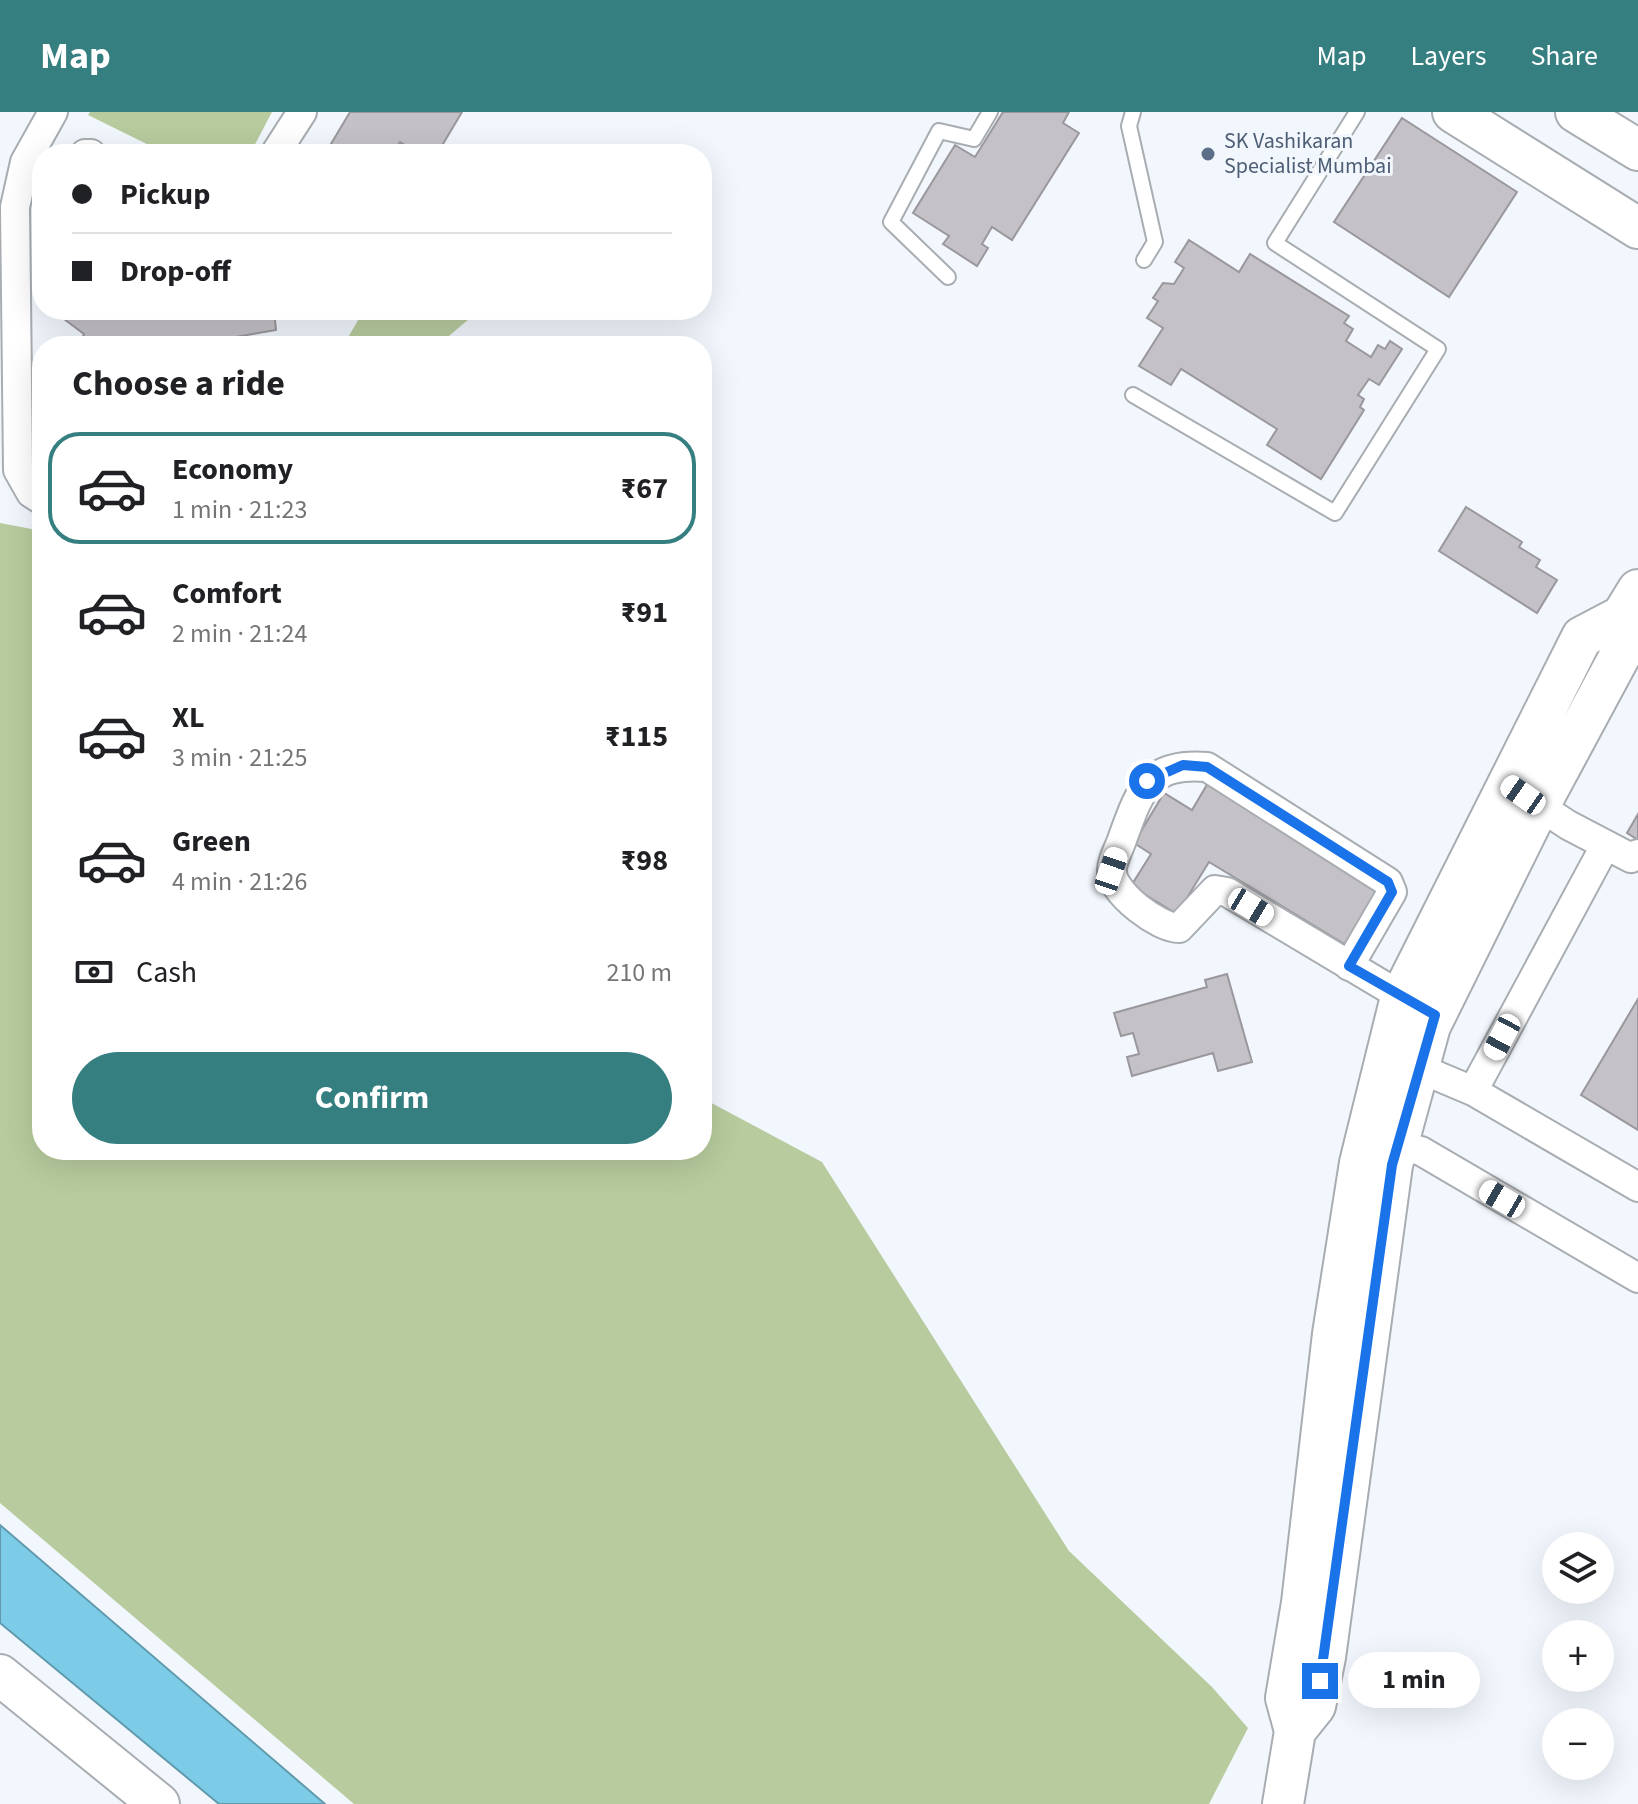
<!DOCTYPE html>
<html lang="en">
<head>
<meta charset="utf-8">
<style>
	:root { --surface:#fff; --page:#f2f2f2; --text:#202124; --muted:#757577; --line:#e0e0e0; --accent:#367f81 }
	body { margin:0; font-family:"Source Sans 3",sans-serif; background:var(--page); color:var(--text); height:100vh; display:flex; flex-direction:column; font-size:30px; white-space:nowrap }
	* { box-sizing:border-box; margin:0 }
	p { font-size:26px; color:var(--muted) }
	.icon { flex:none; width:44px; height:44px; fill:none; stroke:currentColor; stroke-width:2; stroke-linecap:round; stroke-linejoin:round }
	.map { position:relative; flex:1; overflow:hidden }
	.panel { position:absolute; left:32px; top:224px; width:680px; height:824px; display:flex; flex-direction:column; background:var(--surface); border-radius:32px; box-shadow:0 8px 32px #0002 }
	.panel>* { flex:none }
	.hud { position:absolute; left:32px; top:32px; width:680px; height:176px; border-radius:32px; box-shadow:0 8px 32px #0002; display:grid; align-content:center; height:176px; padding:0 40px; background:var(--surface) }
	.controls { position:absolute; left:1542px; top:1420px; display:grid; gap:16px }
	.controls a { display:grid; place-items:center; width:72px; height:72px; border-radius:50%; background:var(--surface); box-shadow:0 8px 32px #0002; font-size:40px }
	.end { position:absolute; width:36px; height:36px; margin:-18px; border:10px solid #1a73e8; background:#fff; box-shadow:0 0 0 4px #fff }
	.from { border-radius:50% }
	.bubble { position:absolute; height:56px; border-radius:28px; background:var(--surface); box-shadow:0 8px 32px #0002; font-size:26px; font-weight:700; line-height:56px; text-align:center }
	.car { position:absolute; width:24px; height:48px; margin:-24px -12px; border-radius:10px; box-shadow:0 0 6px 2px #0007; background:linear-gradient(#fff 24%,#345 0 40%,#fff 0 76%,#345 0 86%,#fff 0) }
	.hud b { display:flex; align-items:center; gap:28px; height:76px; font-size:30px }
	.hud b+b { border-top:2px solid var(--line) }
	.hud i { width:20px; height:20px; background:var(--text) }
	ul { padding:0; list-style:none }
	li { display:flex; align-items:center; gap:24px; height:112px; margin:0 16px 12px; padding:0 24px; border:4px solid transparent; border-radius:32px }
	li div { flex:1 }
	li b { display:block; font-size:30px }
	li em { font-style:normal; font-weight:700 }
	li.selected { border-color:var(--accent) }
	li>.icon { width:72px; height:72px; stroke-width:1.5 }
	h2 { padding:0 40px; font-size:36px; line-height:96px }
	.pay { display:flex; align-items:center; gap:20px; height:88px; padding:0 40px; font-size:30px }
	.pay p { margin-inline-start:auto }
	.action { display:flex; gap:16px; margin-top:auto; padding:16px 40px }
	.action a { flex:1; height:92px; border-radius:48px; background:var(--accent); color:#fff; font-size:32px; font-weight:700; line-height:92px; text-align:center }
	header { display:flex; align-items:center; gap:48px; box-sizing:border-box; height:112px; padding:0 40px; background:var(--accent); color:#fff }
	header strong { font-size:38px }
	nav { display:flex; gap:44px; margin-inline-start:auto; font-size:28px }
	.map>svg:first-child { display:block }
	.green { fill:#b8cb9e }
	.water { fill:#7ccce7; stroke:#619aad; stroke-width:2 }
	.building { fill:#c4c1c7; stroke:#9a979d; stroke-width:2 }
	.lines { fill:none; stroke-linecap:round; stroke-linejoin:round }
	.lane-casing { stroke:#a8adb2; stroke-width:18 }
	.street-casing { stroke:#a8adb2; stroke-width:32 }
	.secondary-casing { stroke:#a8adb2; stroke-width:44 }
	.lane { stroke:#fff; stroke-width:14 }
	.street { stroke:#fff; stroke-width:28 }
	.secondary { stroke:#fff; stroke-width:40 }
	.route { stroke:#1a73e8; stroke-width:10 }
	.service-dot { fill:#5c6f8a; stroke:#f2f7fd; stroke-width:3 }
	.labels { text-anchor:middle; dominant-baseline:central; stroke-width:6; stroke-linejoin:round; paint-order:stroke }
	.service-label { font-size:22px; fill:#4e5e75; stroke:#f2f7fd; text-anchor:start }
</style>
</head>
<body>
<header>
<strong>Map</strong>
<nav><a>Map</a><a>Layers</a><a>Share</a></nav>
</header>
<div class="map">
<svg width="1638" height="1692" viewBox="0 0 1638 1692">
	<rect width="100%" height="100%" fill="#f2f7fd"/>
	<path class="green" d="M90 0H272L250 42H167L88 3Z
		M364 198H455L469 207 437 234H343Z
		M0 411 42 419V1038H702V986L822 1050 1069 1439 1212 1575 1248 1616 1209 1692H354L0 1391Z"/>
	<path class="water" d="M0 1413 325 1692H219L0 1511Z"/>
	<path class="building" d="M350 0H462L437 42H420L400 30 392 42H325Z
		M1003 0H1069L1063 11 1079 21 1012 128 992 115 982 132 988 136 977 154 943 132 949 124 913 101 955 33 975 45Z
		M1402 6 1517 80 1449 185 1334 110Z
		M1189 128 1239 160 1250 142 1349 204 1344 211 1353 217 1346 229 1371 245 1378 233 1385 237 1390 229 1402 237 1379 273 1369 267 1358 283 1364 287 1360 295 1364 298 1321 367 1267 333 1277 317 1181 257 1171 273 1139 254 1163 216 1147 206 1158 189 1153 186 1163 171 1174 172 1184 156 1175 150Z
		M52 198H274L276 218 218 228 210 234H79L84 222Z
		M1466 395 1522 430 1519 435 1540 448 1536 455 1557 468 1537 501 1439 439Z
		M1208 671 1385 779 1351 836 1209 750 1177 802 1131 774 1151 742 1134 731 1164 681 1192 698Z
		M1638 702V728L1627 721Z
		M1227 862 1252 950 1218 959 1213 941 1132 964 1127 945 1139 942 1133 921 1121 924 1114 901 1207 875 1205 868Z
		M1638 887V1018L1581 983Z"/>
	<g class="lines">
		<g class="lane-casing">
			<path id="lane" d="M1133 0 1129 14 1155 130 1144 148
				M948 165 891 110 939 19 974 27 990 0
				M1133 283 1335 401 1438 237 1275 131 1357 0"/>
		</g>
		<g class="street-casing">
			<path id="street" d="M85 42H91
				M275 42 302 0
				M42 388 31 381 18 358 15 95 25 50 53 0
				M1524 684 1568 713 1631 746 1638 742
				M1349 854 1392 780 1388 770 1207 655C1149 650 1140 678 1123 725 1120 735 1111 750 1112 760 1113 782 1159 816 1179 816L1215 778 1227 780 1416 893
				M1404 950 1473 979 1638 1075
				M1473 979 1605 734
				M1397 1033 1421 1039 1638 1166"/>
		</g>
		<g class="secondary-casing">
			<path id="secondary" d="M1453 0 1638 116
				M1576 0 1638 38
				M0 1563 159 1692
				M1295 1619 1315 1594 1325 1545 1392 1053 1430 914 1539 694 1623 538 1622 504 1638 478
				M1283 1692 1295 1619 1286 1586 1302 1491 1333 1222 1360 1051 1401 885 1582 525 1622 504"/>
		</g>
		<use href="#lane" class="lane"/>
		<use href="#street" class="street"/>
		<use href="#secondary" class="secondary"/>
	</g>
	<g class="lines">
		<path class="route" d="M1147 669 1183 653 1207 655 1388 770 1392 780 1349 854 1435 903 1392 1053 1320 1569"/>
	</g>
	<circle class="service-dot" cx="1208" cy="42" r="8"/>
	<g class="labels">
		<g class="service-label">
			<text x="1224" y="29">SK Vashikaran<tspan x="1224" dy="25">Specialist Mumbai</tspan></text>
		</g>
	</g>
</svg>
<div class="controls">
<a><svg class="icon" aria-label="layers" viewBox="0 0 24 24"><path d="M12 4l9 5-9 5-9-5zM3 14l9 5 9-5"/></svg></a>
<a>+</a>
<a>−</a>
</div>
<i class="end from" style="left:1147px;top:669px"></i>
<i class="end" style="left:1320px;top:1569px"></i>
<div class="bubble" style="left:1348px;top:1540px;width:132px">1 min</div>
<i class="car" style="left:1523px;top:683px;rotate:305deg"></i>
<i class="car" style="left:1111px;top:759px;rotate:19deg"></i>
<i class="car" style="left:1251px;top:795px;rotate:121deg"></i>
<i class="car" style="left:1502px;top:925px;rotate:208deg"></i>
<i class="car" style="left:1502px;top:1087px;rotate:300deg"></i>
<div class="hud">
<b><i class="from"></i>Pickup</b>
<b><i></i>Drop-off</b>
</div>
<section class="panel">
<h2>Choose a ride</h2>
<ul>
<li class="selected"><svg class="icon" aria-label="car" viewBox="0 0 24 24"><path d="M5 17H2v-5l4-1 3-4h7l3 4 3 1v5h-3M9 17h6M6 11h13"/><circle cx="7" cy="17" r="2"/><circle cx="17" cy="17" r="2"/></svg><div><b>Economy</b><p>1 min · 21:23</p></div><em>₹67</em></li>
<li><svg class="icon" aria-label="car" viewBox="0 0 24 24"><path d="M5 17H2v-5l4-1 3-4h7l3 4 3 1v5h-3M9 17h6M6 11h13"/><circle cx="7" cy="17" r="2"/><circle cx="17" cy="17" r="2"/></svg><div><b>Comfort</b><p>2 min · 21:24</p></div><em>₹91</em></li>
<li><svg class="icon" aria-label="car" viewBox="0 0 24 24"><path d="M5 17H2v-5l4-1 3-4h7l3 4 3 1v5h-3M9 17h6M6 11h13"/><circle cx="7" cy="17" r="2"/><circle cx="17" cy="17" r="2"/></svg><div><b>XL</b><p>3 min · 21:25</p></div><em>₹115</em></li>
<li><svg class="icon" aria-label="car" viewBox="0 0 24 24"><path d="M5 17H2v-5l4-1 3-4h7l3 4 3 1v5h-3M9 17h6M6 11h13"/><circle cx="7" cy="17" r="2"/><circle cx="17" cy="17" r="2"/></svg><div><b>Green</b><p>4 min · 21:26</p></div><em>₹98</em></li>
</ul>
<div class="pay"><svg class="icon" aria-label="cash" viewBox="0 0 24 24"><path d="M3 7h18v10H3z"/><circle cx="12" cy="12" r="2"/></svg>Cash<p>210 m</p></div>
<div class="action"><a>Confirm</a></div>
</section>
</div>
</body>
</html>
